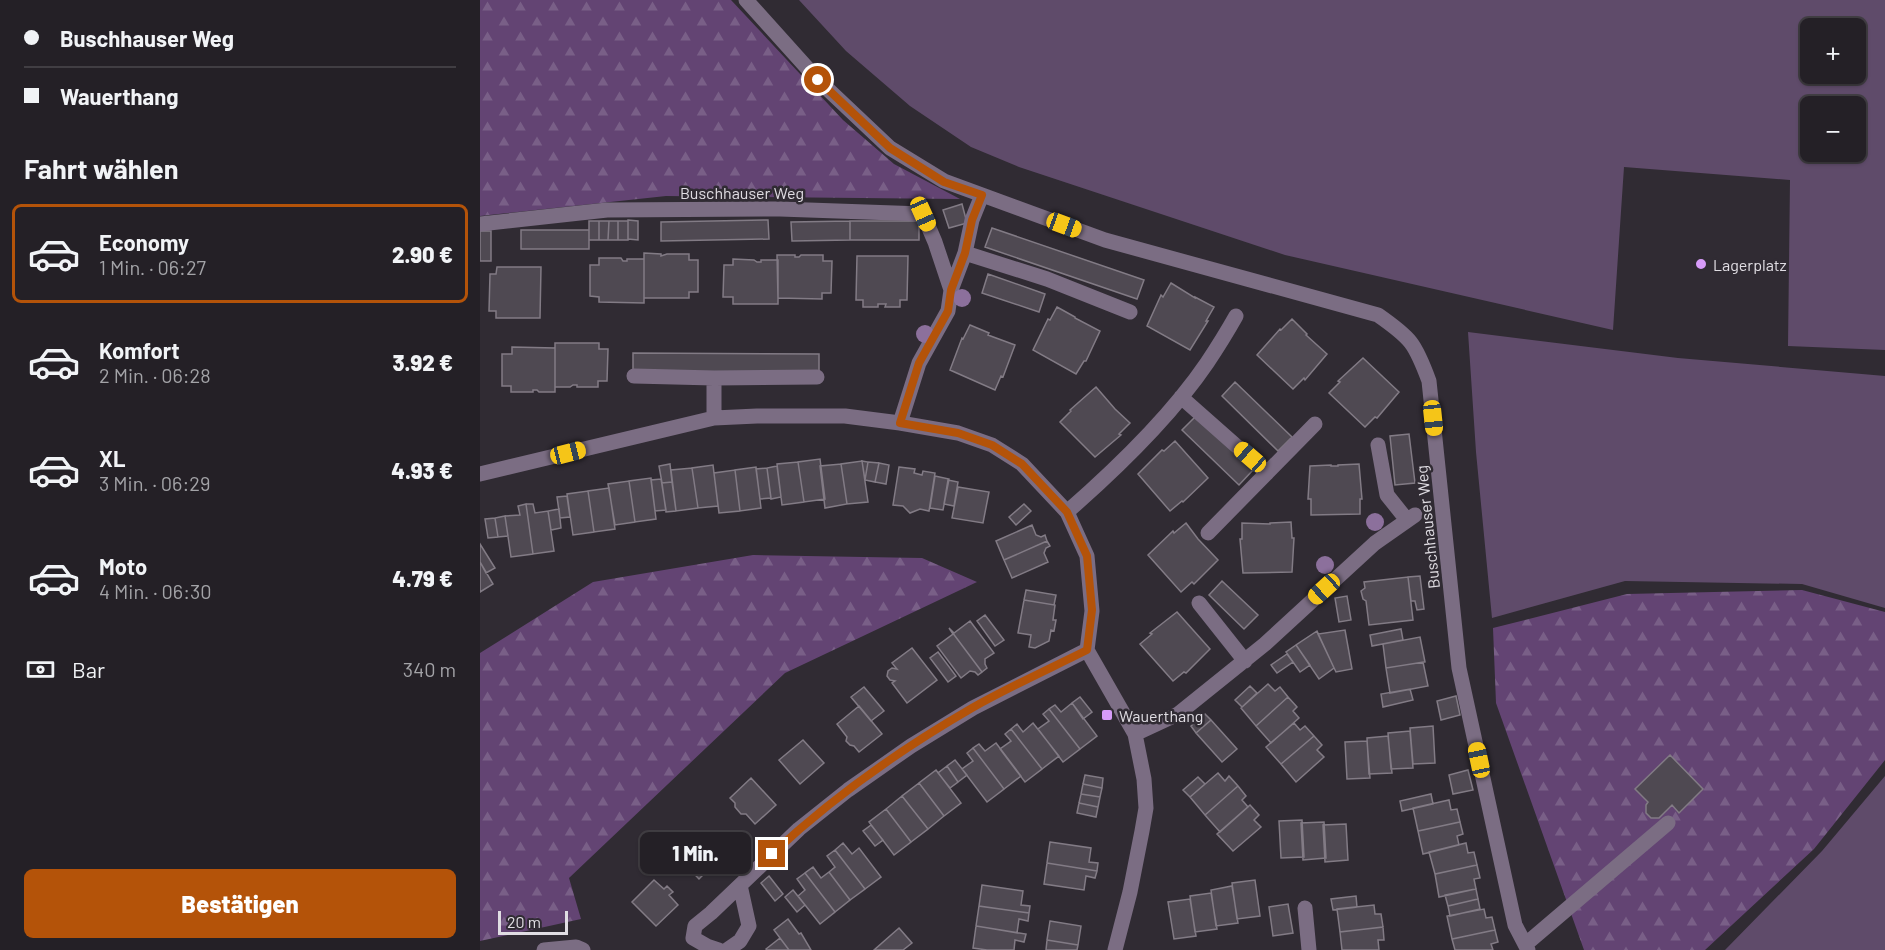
<!DOCTYPE html>
<html lang="de">
<head>
<meta charset="utf-8">
<style>
	:root { --surface:#242026; --page:#302d32; --text:#f1f3f6; --muted:#a3a3a7; --line:#413e43; --accent:#b45309 }
	body { margin:0; font-family:Barlow,sans-serif; background:var(--page); color:var(--text); height:100vh; display:flex; flex-direction:column; font-size:22px; white-space:nowrap }
	* { box-sizing:border-box; margin:0 }
	p { font-size:20px; color:var(--muted) }
	.icon { flex:none; width:33px; height:33px; fill:none; stroke:currentColor; stroke-width:2; stroke-linecap:round; stroke-linejoin:round }
	.map { position:relative; flex:1; overflow:hidden }
	.drawer { display:flex; flex-direction:column; background:var(--surface); width:480px }
	.drawer>* { flex:none }
	.banner { display:grid; align-content:center; height:132px; padding:0 24px; background:var(--surface) }
	.tools { position:absolute; left:1320px; top:18px; display:grid; gap:12px }
	.tools a { display:grid; place-items:center; width:66px; height:66px; border-radius:9px; background:var(--surface); box-shadow:0 2px 4px #0004,0 0 0 2px var(--line); font-size:30px }
	.scale { position:absolute; left:18px; bottom:15px; width:70px; box-sizing:border-box; padding-left:6px; border:3px solid #e0dde3; border-top:0; font-size:16px; line-height:21px; white-space:nowrap; color:#e0dde3; -webkit-text-stroke:4px #302b33; paint-order:stroke }
	.end { position:absolute; width:27px; height:27px; margin:-14px; border:8px solid #b45309; background:#fff; box-shadow:0 0 0 3px #fff }
	.from { border-radius:50% }
	.bubble { position:absolute; height:42px; border-radius:9px; background:var(--surface); box-shadow:0 2px 4px #0004,0 0 0 2px var(--line); font-size:20px; font-weight:800; line-height:42px; text-align:center }
	.car { position:absolute; width:18px; height:36px; margin:-18px -9px; border-radius:8px; box-shadow:0 0 4px 2px #0007; background:linear-gradient(#f5c518 24%,#345 0 40%,#f5c518 0 76%,#345 0 86%,#f5c518 0) }
	.banner b { display:flex; align-items:center; gap:21px; height:57px; font-size:22px }
	.banner b+b { border-top:2px solid var(--line) }
	.banner i { width:15px; height:15px; background:var(--text) }
	ul { padding:0; list-style:none }
	li { display:flex; align-items:center; gap:18px; height:99px; margin:0 12px 9px; padding:0 12px; border:3px solid transparent; border-radius:9px }
	li div { flex:1 }
	li b { display:block; font-size:22px }
	li em { font-style:normal; font-weight:800 }
	li.on { border-color:var(--accent) }
	li>.icon { width:54px; height:54px; stroke-width:1.5 }
	h2 { padding:0 24px; font-size:27px; line-height:72px }
	.pay { display:flex; align-items:center; gap:15px; height:66px; padding:0 24px; font-size:22px }
	.pay p { margin-inline-start:auto }
	.action { display:flex; gap:12px; margin-top:auto; padding:12px 24px }
	.action a { flex:1; height:69px; border-radius:9px; background:var(--accent); color:#fff; font-size:24px; font-weight:800; line-height:69px; text-align:center }
	main { display:flex; flex:1; min-height:0 }
	.map>svg:first-child { display:block }
	.green { fill:#5f4b6a; fill-rule:evenodd }
	.forest { fill:url(#forest-firs) }
	.building { fill:#4f4952; stroke:#827b85; stroke-width:1.5 }
	.lines { fill:none; stroke-linecap:round; stroke-linejoin:round }
	.minor { stroke:#7b6d83; stroke-width:15 }
	.tree { fill:#8c709c }
	.route { stroke:#b45309; stroke-width:8 }
	.poi-dot { fill:#d79bf9; stroke:#302b33; stroke-width:2 }
	.labels { text-anchor:middle; dominant-baseline:central; stroke-width:5; stroke-linejoin:round; paint-order:stroke }
	.street-label { font-size:16px; fill:#e0dde3; stroke:#302b33 }
	.poi-label { font-size:16px; fill:#e0dde3; stroke:#302b33; text-anchor:start }
</style>
</head>
<body>
<main>
<section class="drawer">
<div class="banner">
<b><i class="from"></i>Buschhauser Weg</b>
<b><i></i>Wauerthang</b>
</div>
<h2>Fahrt wählen</h2>
<ul>
<li class="on"><svg class="icon" aria-label="car" viewBox="0 0 24 24"><path d="M5 17H2v-5l4-1 3-4h7l3 4 3 1v5h-3M9 17h6M6 11h13"/><circle cx="7" cy="17" r="2"/><circle cx="17" cy="17" r="2"/></svg><div><b>Economy</b><p>1 Min. · 06:27</p></div><em>2.90 €</em></li>
<li><svg class="icon" aria-label="car" viewBox="0 0 24 24"><path d="M5 17H2v-5l4-1 3-4h7l3 4 3 1v5h-3M9 17h6M6 11h13"/><circle cx="7" cy="17" r="2"/><circle cx="17" cy="17" r="2"/></svg><div><b>Komfort</b><p>2 Min. · 06:28</p></div><em>3.92 €</em></li>
<li><svg class="icon" aria-label="car" viewBox="0 0 24 24"><path d="M5 17H2v-5l4-1 3-4h7l3 4 3 1v5h-3M9 17h6M6 11h13"/><circle cx="7" cy="17" r="2"/><circle cx="17" cy="17" r="2"/></svg><div><b>XL</b><p>3 Min. · 06:29</p></div><em>4.93 €</em></li>
<li><svg class="icon" aria-label="car" viewBox="0 0 24 24"><path d="M5 17H2v-5l4-1 3-4h7l3 4 3 1v5h-3M9 17h6M6 11h13"/><circle cx="7" cy="17" r="2"/><circle cx="17" cy="17" r="2"/></svg><div><b>Moto</b><p>4 Min. · 06:30</p></div><em>4.79 €</em></li>
</ul>
<div class="pay"><svg class="icon" aria-label="cash" viewBox="0 0 24 24"><path d="M3 7h18v10H3z"/><circle cx="12" cy="12" r="2"/></svg>Bar<p>340 m</p></div>
<div class="action"><a>Bestätigen</a></div>
</section>
<div class="map">
<svg width="1405" height="950" viewBox="0 0 1405 950">
	<defs>
		<pattern id="forest-firs" width="22" height="20" patternUnits="userSpaceOnUse" patternTransform="scale(1.5)"><rect width="22" height="20" fill="#634473"/><path d="M5 1l3.5 6h-7zM16 11l3.5 6h-7z" fill="#795f87"/></pattern>
	</defs>
	<rect width="100%" height="100%" fill="#302b33"/>
	<path class="green" d="M319 0H1405V350L1308 346 1310 180 1144 167 1133 330 805 255 539 167 491 147 430 106 366 51ZM1376 28V74H1330V28ZM1376 106V152H1330V106Z
		M988 332 1198 358 1405 376V608L1322 584 1145 581 1012 618 996 452Z
		M1405 776V950H1245L1342 851Z"/>
	<path class="forest" d="M0 0H251L363 120 414 164 480 199 186 196 0 216Z
		M273 555 442 558 497 582 305 673 89 878 101 919 0 941V653L113 582Z
		M1322 590 1405 612V760L1334 849 1225 950H1104L1016 703 1013 628 1147 594Z"/>
	<path class="building" d="M482 204 487 223 469 228 463 210Z
		M148 220 158 221V240L148 239Z
		M288 220 289 239 181 241V222Z
		M109 221H119V240H109Z
		M119 221H129L128 240H119Z
		M129 221H138V240H128Z
		M138 221H148V240H138Z
		M370 221V240L312 241 311 222Z
		M370 221H439V240H370Z
		M512 228 664 280 657 299 505 247Z
		M41 230H109V249H41Z
		M0 231H11V261H0Z
		M164 253 181 254V256L187 254H209V260H218V292H209V298H164Z
		M297 255H315V257H319L321 255H343V261H352L351 293H342V299L298 298Z
		M377 256H428L427 300H420V307H405L406 304H398V307H383V300H376Z
		M119 258H141L143 261H147V259H164V303L119 302V297L110 296V265H119Z
		M253 259 274 260 277 262H281V260H298V304H253V297H243L244 265H253Z
		M17 267H61L60 318H16V311H9L10 274H16Z
		M508 274 565 294 559 312 502 293Z
		M691 283 715 298V297L734 307 726 321H728L710 350 667 326 681 295 683 297Z
		M577 307 595 317V318L620 331 606 361H604L596 374 553 350 568 319 570 320Z
		M812 319 827 334 826 335 847 354 825 380 824 378 813 389 777 355 800 329 801 330Z
		M490 325 509 333 508 335 535 345 523 377 521 376 515 390 470 370 482 338 483 339Z
		M75 343H119V349H128L127 381H118V387H97V385H93L90 387H75Z
		M32 347 75 348V392H59L57 390H53V392H31V386H22V354H32Z
		M153 353 339 354V373L153 372Z
		M883 358 919 392 897 418 895 417 885 427 849 393 860 382 858 381Z
		M755 382 812 437 798 451 742 396Z
		M616 387 635 409 650 423 639 434 641 435 615 457 580 422 591 411 590 410Z
		M716 416 773 470 759 485 702 430Z
		M929 434 935 483 915 485 910 436Z
		M695 441 728 478 703 502 702 501 690 511 658 474 682 450 684 451Z
		M340 459 345 499 324 502 318 462Z
		M382 461 388 462 385 480Z
		M382 461 388 502 367 504 361 464Z
		M318 462 324 502 302 505 297 464Z
		M388 462 399 463 395 482 385 480Z
		M399 463 409 465 406 484 395 482Z
		M190 464 192 482 182 483 179 466Z
		M361 464 367 504 345 508 340 466Z
		M879 464 882 499H880V514L831 515V499H828L830 466 851 465V466H858V465Z
		M233 465 238 506 218 508 212 468Z
		M297 466 301 497 291 499 287 468Z
		M276 467 281 508 260 511 255 470Z
		M419 467 435 469 434 473 442 475 443 471 455 473 449 511 440 509 430 513 423 506 413 505Z
		M212 468 218 508 196 511 191 470Z
		M287 468 291 498 280 499 276 469Z
		M255 470 260 511 239 513 234 473Z
		M455 476 469 479 463 510 450 508Z
		M171 478 176 519 155 522 149 481Z
		M181 479 186 510 175 511 171 480Z
		M468 480 478 482 474 506 464 504Z
		M149 481 155 522 135 525 128 484Z
		M192 482 196 511 186 512 182 483Z
		M478 487 509 492 503 523 472 518Z
		M129 488 135 529 114 532 108 491Z
		M108 491 114 532 93 535 87 494Z
		M87 496 90 517 80 518 77 497Z
		M46 504H53L55 513 68 511 74 551 53 554Z
		M46 504 53 554 31 557 25 516 40 515 38 506Z
		M544 504 551 511 536 525 529 517Z
		M79 509 81 528 71 530 68 511Z
		M25 516 28 536 18 537 15 518Z
		M15 518 18 537 8 538 5 519Z
		M811 522 812 538H814L812 572 763 573 760 539H762V523L790 524V523Z
		M706 523 718 539 738 560 714 584 712 582 701 592 668 555 693 531 694 533Z
		M552 525 556 535 561 537 565 535 567 541 524 560 516 541Z
		M567 541 570 546 566 548 564 553 568 562 532 578 524 560Z
		M0 544 15 568 6 573 0 562Z
		M0 562 13 584 0 592Z
		M940 576 944 609 937 610 935 601H931L928 577Z
		M928 577 933 620 889 625 886 601 883 599 881 591 885 588 884 582Z
		M742 581 778 615 764 629 729 595Z
		M546 590 576 595 574 605 544 600Z
		M867 596 871 620 859 622 855 598Z
		M544 600 575 605 573 620H576L574 631 571 630 569 641 555 648 549 647 551 635 538 633Z
		M697 612 730 649 706 673 704 672 693 681 660 644 672 634 670 633Z
		M505 615 524 640 515 646 497 621Z
		M490 621 514 653 505 659V664L507 668 502 672 469 628 474 633Z
		M469 628 502 672 498 675 495 672 490 671 481 678 457 646 473 634Z
		M921 629 923 640 892 646 890 635Z
		M865 630 872 669 856 672 838 634Z
		M837 631 854 668 839 679 816 645Z
		M940 637 945 662 906 668 903 644Z
		M816 645 830 665 820 672 806 652Z
		M432 648 457 680 427 703 412 683 415 681 410 680 407 676 408 671 412 668 417 669 412 663Z
		M458 652 476 676 468 682 450 658Z
		M807 654 813 662 797 673 791 665Z
		M943 662 948 686 910 693 906 668Z
		M788 684 795 691 800 687 808 697 776 726 761 708Z
		M770 686 777 693 762 707 755 700Z
		M384 687 404 711 391 721 371 697Z
		M930 689 933 700 903 707 901 694Z
		M976 696 980 715 961 720 957 701Z
		M600 697 612 712 603 719 592 703Z
		M808 697 817 707 813 711 819 718 791 743 776 726Z
		M592 703 617 736 600 749 569 709 575 705 581 712Z
		M379 706 402 734 379 752 374 746 370 745 366 741 367 737 357 724Z
		M569 709 600 749 583 762 558 729 569 721 563 714Z
		M725 714 731 720 716 733 711 726Z
		M731 720 757 749 742 762 716 733Z
		M553 723 579 756 562 769 531 729 537 724 543 732Z
		M814 723 820 730 825 726 834 736 801 764 786 747Z
		M953 726 955 763 933 764 930 728Z
		M531 729 562 769 545 782 520 749 531 741 525 734Z
		M930 731 933 768 911 769 908 733Z
		M834 736 842 745 837 750 844 757 816 782 801 764Z
		M908 736 912 773 889 774 887 738Z
		M323 740 344 763 320 784 299 760Z
		M887 741 890 778 867 779 865 742Z
		M516 743 541 776 524 789 493 748 499 744 505 751Z
		M493 748 524 789 507 802 482 769 493 761 487 753Z
		M1190 755 1223 789 1199 813 1192 805 1179 818H1171L1166 813V805L1168 802 1155 789Z
		M475 760 487 775 478 782 467 766Z
		M467 766 478 782 470 788 458 773Z
		M456 770 481 803 464 816 439 783Z
		M988 770 993 790 973 794 969 775Z
		M738 773 745 781 749 776 758 786 725 815 710 797Z
		M605 775 623 778 622 788 603 784Z
		M718 777 725 784 710 797 703 790Z
		M271 778 296 805 275 824 266 814H261L255 807V803L250 798Z
		M439 783 464 816 448 829 422 796Z
		M603 784 622 788 620 797 601 794Z
		M758 786 766 796 762 800 768 807 740 832 725 815Z
		M601 794 620 797 618 807 599 803Z
		M951 794 953 804 922 811 920 801Z
		M422 796 448 829 431 842 406 809Z
		M969 800 971 810 977 809 980 822 938 831 933 808Z
		M599 803 618 807 616 817 597 813Z
		M770 805 779 815 774 820 781 827 753 851 737 834Z
		M406 809 431 842 414 855 389 822Z
		M822 820 824 857 801 858 799 821Z
		M844 822 846 858 823 860 821 823Z
		M980 822 983 834 977 836 979 845 943 854 938 831Z
		M866 824 868 860 845 862 843 825Z
		M391 825 403 840 395 846 383 831Z
		M219 833 242 856 219 879 197 856Z
		M570 842 611 848 609 862 618 863 617 871 567 863Z
		M363 843 372 854 379 848 401 877 385 889 355 850Z
		M986 843 988 853 994 852 997 865 955 874 949 852Z
		M355 850 385 889 370 900 349 872 355 867 347 856Z
		M567 863 617 871 615 878 606 876 604 890 564 884Z
		M997 865 1000 878 994 879 996 889 959 897 955 874Z
		M333 867 341 878 349 872 370 900 355 912 325 873Z
		M325 873 355 912 340 924 318 896 325 890 317 879Z
		M289 876 303 894 295 901 281 883Z
		M174 880 184 889 187 886 193 892 189 895 198 905 176 926 152 902Z
		M775 880 780 916 757 919 752 883Z
		M502 885 543 891 541 905 550 906 549 913 499 906Z
		M752 886 758 923 736 926 731 890Z
		M996 889 998 899 968 906 965 895Z
		M313 890 325 905 317 912 305 897Z
		M731 893 737 929 715 932 710 896Z
		M876 896 877 907 853 910 851 899Z
		M710 899 716 936 694 939 688 902Z
		M998 899 1000 909 970 916 968 906Z
		M808 904 813 933 793 936 789 907Z
		M894 905 895 914H901L903 927 860 932 857 909Z
		M499 906 549 913 548 921 539 919 537 933 496 926Z
		M1004 909 1006 918 1012 917 1015 930 972 939 967 916Z
		M308 919 319 934 321 933 331 950H309L294 930Z
		M570 921 601 926 598 945 567 940Z
		M496 926 546 934 544 942 535 940 534 950H507L493 948Z
		M903 927 904 940H898L899 950H862L860 932Z
		M419 928 432 943 423 950H394Z
		M1015 930 1018 942 1011 944 1013 950H975L972 939Z
		M300 938 309 950H287L286 949Z
		M567 940 598 945 597 950H566Z"/>
	<g class="lines">
		<path class="minor" d="M266 0 338 80 410 148 464 181 625 240 898 315C931 338 935 343 949 381L979 668 1035 925 1048 950
			M0 224 127 210 300 209 443 214 455 242 471 290
			M485 253 567 279 650 312
			M154 376 234 378 337 377
			M234 378V418
			M701 397 787 473
			M420 423 439 363 468 311 471 290 485 253 492 220 502 195
			M898 445 907 495 927 520
			M0 474 234 418 277 416H365L420 423 478 433 512 445 542 464 587 512 607 556 612 611 607 650 655 734 664 779 666 808 662 831 650 892 635 950
			M587 512C635 470 691 416 727 363 737 348 747 332 756 316
			M728 533 835 424
			M719 603 765 661
			M655 734 698 714 785 644 895 543 935 515
			M825 908 829 950
			M1046 944 1188 823
			M64 950 96 947 103 950
			M239 950 227 946 213 938 215 926 231 913 319 829 368 790 431 746 493 708 607 650
			M247 950 260 941 269 926 260 885"/>
	</g>
	<g class="tree">
		<circle cx="482" cy="298" r="9"/>
		<circle cx="445" cy="334" r="9"/>
		<circle cx="895" cy="522" r="9"/>
		<circle cx="845" cy="565" r="9"/>
	</g>
	<g class="lines">
		<path class="route" d="M292 854C352 798 421 749 492 708 529 687 569 669 607 650L612 610 607 556 587 512 542 464 512 445 478 433 420 423 439 363 468 311 471 290 485 253 492 220 502 195 464 182 410 148 338 80"/>
	</g>
	<g class="poi-dot">
		<circle cx="1221" cy="264" r="6"/>
		<rect x="621" y="709" width="12" height="12" rx="3"/>
	</g>
	<g class="labels">
		<g class="street-label">
			<text x="262" y="192">Buschhauser Weg</text>
			<text transform="translate(947 527) rotate(-96)">Buschhauser Weg</text>
		</g>
		<g class="poi-label">
			<text x="1233" y="264">Lagerplatz</text>
			<text x="639" y="715">Wauerthang</text>
		</g>
	</g>
</svg>
<div class="tools">
<a>+</a>
<a>−</a>
</div>
<div class="scale">20 m</div>
<i class="end from" style="left:338px;top:80px"></i>
<i class="end" style="left:292px;top:854px"></i>
<div class="bubble" style="left:160px;top:832px;width:111px">1 Min.</div>
<i class="car" style="left:443px;top:214px;rotate:156deg"></i>
<i class="car" style="left:584px;top:225px;rotate:110deg"></i>
<i class="car" style="left:953px;top:418px;rotate:174deg"></i>
<i class="car" style="left:88px;top:453px;rotate:76deg"></i>
<i class="car" style="left:770px;top:457px;rotate:311deg"></i>
<i class="car" style="left:844px;top:589px;rotate:228deg"></i>
<i class="car" style="left:999px;top:760px;rotate:348deg"></i>
</div>
</main>
</body>
</html>
